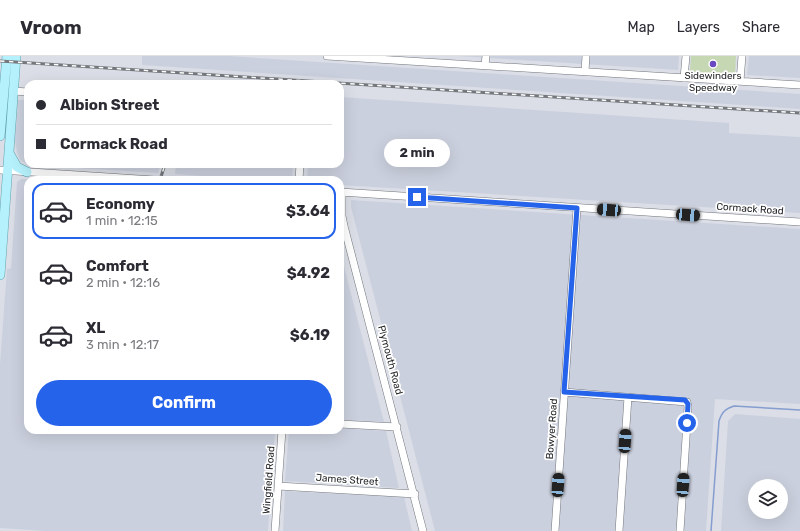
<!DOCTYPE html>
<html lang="en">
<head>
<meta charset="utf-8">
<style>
	:root { --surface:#fff; --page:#f2f2f3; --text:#2b2b33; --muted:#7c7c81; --line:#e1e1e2; --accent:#2563eb }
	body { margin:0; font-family:Rubik,sans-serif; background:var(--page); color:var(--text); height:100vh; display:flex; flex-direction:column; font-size:15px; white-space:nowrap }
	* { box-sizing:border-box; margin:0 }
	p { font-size:13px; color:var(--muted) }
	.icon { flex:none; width:22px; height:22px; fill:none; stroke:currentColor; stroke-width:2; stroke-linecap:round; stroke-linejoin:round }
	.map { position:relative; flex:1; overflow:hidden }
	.sheet { position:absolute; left:24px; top:120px; width:320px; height:258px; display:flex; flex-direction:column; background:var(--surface); border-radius:12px; box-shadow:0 4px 16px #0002 }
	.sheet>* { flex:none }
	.guide { position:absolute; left:24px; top:24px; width:320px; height:88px; border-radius:12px; box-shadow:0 4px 16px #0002; display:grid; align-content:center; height:88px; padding:0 12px; background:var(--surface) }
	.tools { position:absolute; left:748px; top:423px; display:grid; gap:8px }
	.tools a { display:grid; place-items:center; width:40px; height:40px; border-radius:50%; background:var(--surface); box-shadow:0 4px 16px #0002; font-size:20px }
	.end { position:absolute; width:18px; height:18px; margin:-9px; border:5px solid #2563eb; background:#fff; box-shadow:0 0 0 2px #fff }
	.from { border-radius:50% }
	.bubble { position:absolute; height:28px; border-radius:14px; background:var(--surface); box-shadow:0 4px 16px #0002; font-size:13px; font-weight:700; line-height:28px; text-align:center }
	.car { position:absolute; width:12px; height:24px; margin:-12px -6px; border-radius:5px; box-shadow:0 0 3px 1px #0007; background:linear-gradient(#222 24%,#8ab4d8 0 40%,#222 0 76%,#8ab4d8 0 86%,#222 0) }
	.guide b { display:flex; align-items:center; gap:14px; height:38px; font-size:15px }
	.guide b+b { border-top:1px solid var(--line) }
	.guide i { width:10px; height:10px; background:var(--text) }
	ul { padding:7px 0 0; list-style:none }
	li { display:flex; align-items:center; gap:12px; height:56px; margin:0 8px 6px; padding:0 4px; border:2px solid transparent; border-radius:12px }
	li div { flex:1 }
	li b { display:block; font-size:15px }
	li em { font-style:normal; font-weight:700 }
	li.active { border-color:var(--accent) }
	li>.icon { width:36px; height:36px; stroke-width:1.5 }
	.action { display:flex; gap:8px; margin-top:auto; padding:8px 12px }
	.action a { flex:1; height:46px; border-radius:24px; background:var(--accent); color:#fff; font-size:16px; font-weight:700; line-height:46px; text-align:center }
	header { display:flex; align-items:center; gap:24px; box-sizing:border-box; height:56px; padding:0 20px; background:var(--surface); border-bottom:1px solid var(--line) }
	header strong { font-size:19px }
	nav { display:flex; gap:22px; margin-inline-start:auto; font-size:14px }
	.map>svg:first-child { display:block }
	.built { fill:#cbd0de; fill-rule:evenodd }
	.green { fill:#c6d7b4 }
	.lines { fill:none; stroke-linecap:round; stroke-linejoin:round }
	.stream { stroke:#859dcf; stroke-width:1.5 }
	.minor-casing { stroke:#73767c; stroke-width:8 }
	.major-casing { stroke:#61a4b0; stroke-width:10 }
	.minor { stroke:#fff; stroke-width:7 }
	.major { stroke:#b5f1fc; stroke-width:9 }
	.rail-casing { stroke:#74777c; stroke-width:3 }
	.rail { stroke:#fff; stroke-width:1.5; stroke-dasharray:4.5; stroke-linecap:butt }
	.route { stroke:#2563eb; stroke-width:5 }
	.poi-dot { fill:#6848c1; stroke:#fff; stroke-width:1.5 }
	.labels { text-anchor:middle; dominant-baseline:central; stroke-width:3.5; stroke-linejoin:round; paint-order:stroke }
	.poi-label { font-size:10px; fill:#232527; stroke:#fff }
	.street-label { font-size:10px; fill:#232527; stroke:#fff }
</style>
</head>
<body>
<header>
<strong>Vroom</strong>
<nav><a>Map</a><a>Layers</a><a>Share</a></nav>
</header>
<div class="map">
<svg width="800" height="475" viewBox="0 0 800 475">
	<rect width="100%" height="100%" fill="#dbdee6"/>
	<path class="built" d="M142 0H229L800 38V53L142 9Z
		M457 0H679L678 14Z
		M749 0H800V22L747 19Z
		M340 41 729 67V77L800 81V157L340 129V124H307L308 108H340Z
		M18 44H28V108H161L158 117 29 109 20 104 17 96 15 84Z
		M176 108H293L292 124H261L175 118Z
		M21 123 42 124H28V374H275L268 475H45L0 472V308L7 213 11 212 17 126Z
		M351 144 800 173V348L715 343 706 475H435L351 151Z
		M340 195 384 366 340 364Z
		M735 358 800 363V475H721L728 365ZM755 430H781V456H755Z
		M340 372 386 375 399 432 285 425 289 374H340Z
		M285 435 404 441 412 475H283Z"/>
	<path class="green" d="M691 0H736L735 20 690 16Z"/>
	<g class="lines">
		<path class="stream" d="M711 475 719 365C722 356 725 353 734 350L800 354"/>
		<g class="minor-casing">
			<path id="minor" d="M327 0 800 29
				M485 9 486 0
				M585 15 586 0
				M684 22 686 0
				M740 25 742 0
				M13 35 28 36
				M0 114 154 124
				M299 124 300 108
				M340 136 800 166
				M342 137V160L344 170 423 475
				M564 336 687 346 688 351 680 475
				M340 368 397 371
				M278 430 415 438
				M275 475 282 374
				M555 475 577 152
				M619 475 628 341"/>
		</g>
		<g class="major-casing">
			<path id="major" d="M0 80 7 0
				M9 97 17 111 27 116
				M0 219 16 0"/>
		</g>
		<use href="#minor" class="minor"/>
		<use href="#major" class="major"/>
		<g class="rail-casing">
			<path id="rail" d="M0 5 800 57
				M160 124 165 108"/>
		</g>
		<use href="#rail" class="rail"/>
	</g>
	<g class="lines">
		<path class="route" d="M417 141 577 152 564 336 685 344 688 348 687 367"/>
	</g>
	<circle class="poi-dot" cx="713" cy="8" r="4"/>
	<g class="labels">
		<g class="poi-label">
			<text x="713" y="20">Sidewinders<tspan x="713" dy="12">Speedway</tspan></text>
		</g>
		<g class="street-label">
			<text transform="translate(750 153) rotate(4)">Cormack Road</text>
			<text transform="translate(390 304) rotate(75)">Plymouth Road</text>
			<text transform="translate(552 373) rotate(-86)">Bowyer Road</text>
			<text transform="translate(269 424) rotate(-86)">Wingfield Road</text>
			<text transform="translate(347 424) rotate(4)">James Street</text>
		</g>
	</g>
</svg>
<div class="tools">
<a><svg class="icon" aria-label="layers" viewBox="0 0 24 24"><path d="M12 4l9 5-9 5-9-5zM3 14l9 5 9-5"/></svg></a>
</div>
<i class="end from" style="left:687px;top:367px"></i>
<i class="end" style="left:417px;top:141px"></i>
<div class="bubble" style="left:384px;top:83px;width:66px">2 min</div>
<i class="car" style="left:609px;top:154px;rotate:274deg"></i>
<i class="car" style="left:688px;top:159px;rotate:94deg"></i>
<i class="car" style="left:625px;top:385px;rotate:4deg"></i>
<i class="car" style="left:558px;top:429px;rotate:4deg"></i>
<i class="car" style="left:683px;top:429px;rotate:4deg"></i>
<div class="guide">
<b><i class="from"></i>Albion Street</b>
<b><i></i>Cormack Road</b>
</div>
<section class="sheet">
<ul>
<li class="active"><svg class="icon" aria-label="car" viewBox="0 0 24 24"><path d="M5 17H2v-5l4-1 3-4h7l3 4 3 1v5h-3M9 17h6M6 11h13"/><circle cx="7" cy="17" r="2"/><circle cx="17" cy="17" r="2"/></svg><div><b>Economy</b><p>1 min · 12:15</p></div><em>$3.64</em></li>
<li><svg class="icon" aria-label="car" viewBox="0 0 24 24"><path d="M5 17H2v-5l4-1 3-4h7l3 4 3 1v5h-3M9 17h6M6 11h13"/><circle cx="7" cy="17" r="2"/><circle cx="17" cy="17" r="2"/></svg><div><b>Comfort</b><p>2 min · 12:16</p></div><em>$4.92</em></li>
<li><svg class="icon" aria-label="car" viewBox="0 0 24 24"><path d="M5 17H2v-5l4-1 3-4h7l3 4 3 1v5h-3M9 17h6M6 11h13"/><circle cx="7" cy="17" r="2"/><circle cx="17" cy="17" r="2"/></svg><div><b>XL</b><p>3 min · 12:17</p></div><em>$6.19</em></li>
</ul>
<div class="action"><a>Confirm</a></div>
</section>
</div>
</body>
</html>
